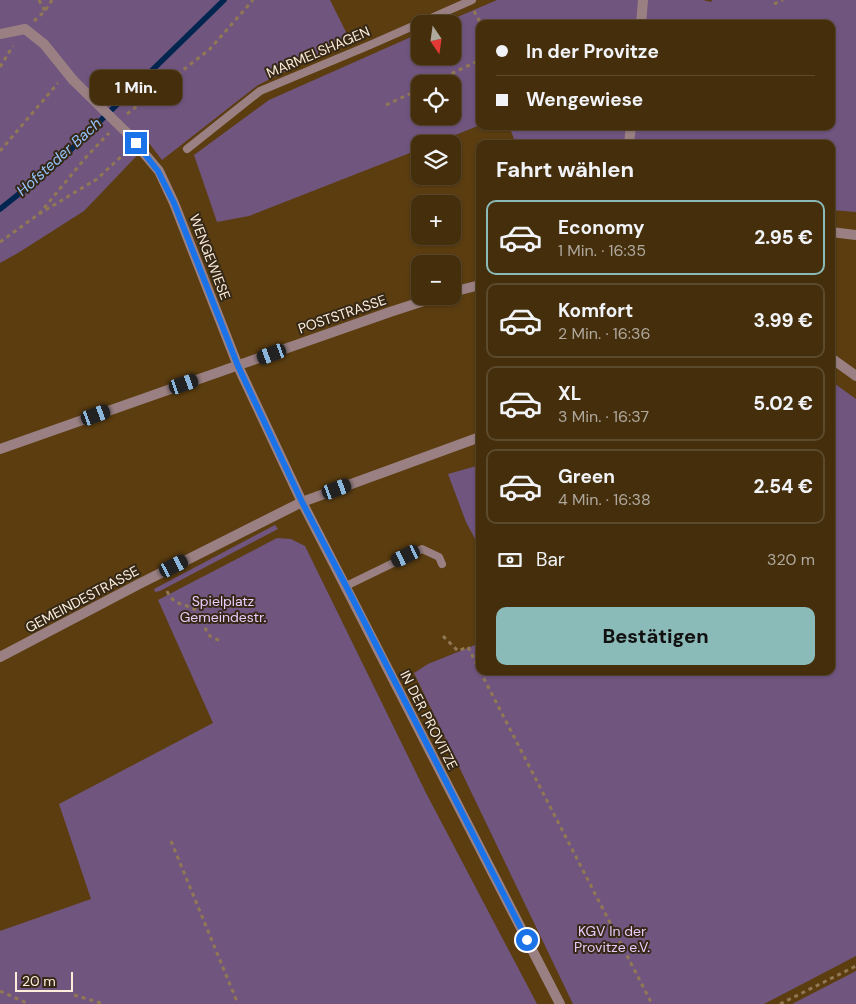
<!DOCTYPE html>
<html lang="de">
<head>
<meta charset="utf-8">
<style>
	:root { --surface:#442e0c; --page:#4b3615; --text:#f1f3f6; --muted:#afa89d; --line:#5c4a2d; --accent:#8bbbb9 }
	body { margin:0; font-family:"DM Sans",sans-serif; background:var(--page); color:var(--text); height:100vh; display:flex; flex-direction:column; font-size:19px; white-space:nowrap }
	* { box-sizing:border-box; margin:0 }
	p { font-size:16px; color:var(--muted) }
	.icon { flex:none; width:28px; height:28px; fill:none; stroke:currentColor; stroke-width:2; stroke-linecap:round; stroke-linejoin:round }
	.map { position:relative; flex:1; overflow:hidden }
	.details { position:absolute; left:476px; top:140px; width:359px; height:535px; display:flex; flex-direction:column; background:var(--surface); border-radius:10px; box-shadow:0 1px 4px #0004,0 0 0 1px var(--line) }
	.details>* { flex:none }
	.guide { position:absolute; left:476px; top:20px; width:359px; height:110px; border-radius:10px; box-shadow:0 1px 4px #0004,0 0 0 1px var(--line); display:grid; align-content:center; height:110px; padding:0 20px; background:var(--surface) }
	.needle { width:32px; rotate:167deg }
	.buttons { position:absolute; left:411px; top:15px; display:grid; gap:10px }
	.buttons a { display:grid; place-items:center; width:50px; height:50px; border-radius:10px; background:var(--surface); box-shadow:0 1px 4px #0004,0 0 0 1px var(--line); font-size:25px }
	.scale { position:absolute; left:15px; bottom:12px; width:58px; box-sizing:border-box; padding-left:5px; border:2px solid #fdeedc; border-top:0; font-size:14px; line-height:18px; white-space:nowrap; color:#fdeedc; -webkit-text-stroke:4px #352816; paint-order:stroke }
	.end { position:absolute; width:22px; height:22px; margin:-11px; border:6px solid #1a73e8; background:#fff; box-shadow:0 0 0 2px #fff }
	.from { border-radius:50% }
	.bubble { position:absolute; height:35px; border-radius:10px; background:var(--surface); box-shadow:0 1px 4px #0004,0 0 0 1px var(--line); font-size:16px; font-weight:800; line-height:35px; text-align:center }
	.car { position:absolute; width:15px; height:30px; margin:-15px -8px; border-radius:6px; box-shadow:0 0 4px 1px #0007; background:linear-gradient(#222 24%,#8ab4d8 0 40%,#222 0 76%,#8ab4d8 0 86%,#222 0) }
	.guide b { display:flex; align-items:center; gap:18px; height:48px; font-size:19px }
	.guide b+b { border-top:1px solid var(--line) }
	.guide i { width:12px; height:12px; background:var(--text) }
	ul { padding:0; list-style:none }
	li { display:flex; align-items:center; gap:15px; height:75px; margin:0 10px 8px; padding:0 10px; border:2px solid var(--line); border-radius:10px }
	li div { flex:1 }
	li b { display:block; font-size:19px }
	li em { font-style:normal; font-weight:800 }
	li.active { border-color:var(--accent) }
	li>.icon { width:45px; height:45px; stroke-width:1.5 }
	h2 { padding:0 20px; font-size:22px; line-height:60px }
	.pay { display:flex; align-items:center; gap:12px; height:55px; padding:0 20px; font-size:19px }
	.pay p { margin-inline-start:auto }
	.action { display:flex; gap:10px; margin-top:auto; padding:10px 20px }
	.action a { flex:1; height:58px; border-radius:10px; background:var(--accent); color:#111; font-size:20px; font-weight:800; line-height:58px; text-align:center }
	.map>svg:first-child { display:block }
	.green { fill:#70557f; fill-rule:evenodd }
	.lines { fill:none; stroke-linecap:round; stroke-linejoin:round }
	.stream { stroke:#002650; stroke-width:5.5 }
	.path { stroke:#917854; stroke-width:3; stroke-dasharray:4 4; stroke-linecap:butt }
	.service { stroke:#9a8082; stroke-width:8 }
	.minor { stroke:#9a8082; stroke-width:10 }
	.tertiary { stroke:#9a8082; stroke-width:10 }
	.minor-bridge { stroke:#9a8082; stroke-width:10 }
	.route { stroke:#1a73e8; stroke-width:6 }
	.labels { text-anchor:middle; dominant-baseline:central; stroke-width:4; stroke-linejoin:round; paint-order:stroke }
	.street-label { font-size:14px; fill:#fdeedc; stroke:#352816 }
	.park-label { font-size:14px; fill:#eaccfc; stroke:#352816 }
	.water-label { font-size:15px; font-style:italic; fill:#94c4fc; stroke:#352816 }
</style>
</head>
<body>
<div class="map">
<svg width="856" height="1004" viewBox="0 0 856 1004">
	<rect width="100%" height="100%" fill="#5b3d10"/>
	<path class="green" d="M0 0H330L350 40 258 85 162 160 149 143 84 211 18 253 0 263Z
		M497 0H703L711 2 712 0H856V212L831 210V144H516L509 126H831V24H480V125L433 144H420V149L249 216 217 222 194 155 269 100 420 33V56H452V24H441ZM420 84H452V116H420Z
		M831 381 856 399V956L764 1004H573L414 673 428 664 480 643V671H831Z
		M480 465V548L466 522 448 474Z
		M275 525 278 529 160 591 155 592 154 589Z
		M277 538 291 539 305 546 426 793 537 1004H0V931L91 899 59 804 213 723 158 600Z
		M856 971V1004H792Z"/>
	<g class="lines">
		<path class="stream" d="M0 209 54 166 224 0"/>
		<path class="path" d="M39 0 45 11
			M774 4 783 0
			M474 11 481 24
			M34 21 45 11 52 0
			M0 67 13 46
			M430 84 480 60
			M386 105 420 89
			M127 114 210 49 253 0
			M0 151 58 83
			M39 214 87 156 109 133
			M0 242 39 214 97 179 125 153
			M831 383 838 382
			M167 591C174 608 189 602 199 613 210 627 199 636 223 641
			M443 636 458 651 468 647 480 671
			M480 671 652 1004
			M171 841 238 1004
			M0 991 29 1004
			M74 995 104 1004
			M780 1004 856 966"/>
		<path class="service" d="M187 149 260 91 370 45 472 0
			M346 586 422 549 439 557 442 564"/>
		<path class="minor" d="M641 24 643 0
			M0 34 25 29 44 44 73 80
			M127 133 159 171 174 203 238 366 302 502 560 1004
			M629 144 631 126
			M831 232 856 235
			M0 657 139 584 302 502 480 437"/>
		<path class="tertiary" d="M452 292 480 285
			M831 358 856 376
			M0 449 390 312 439 296"/>
		<path class="minor-bridge" d="M73 80 127 133"/>
	</g>
	<g class="lines">
		<path class="route" d="M136 143 158 171 174 203 238 366 302 502 346 586 527 940"/>
	</g>
	<g class="labels">
		<g class="street-label">
			<text transform="translate(318 52) rotate(-23)">MARMELSHAGEN</text>
			<text transform="translate(210 257) rotate(69)">WENGEWIESE</text>
			<text transform="translate(342 314) rotate(-19)">POSTSTRASSE</text>
			<text transform="translate(82 599) rotate(-28)">GEMEINDESTRASSE</text>
			<text transform="translate(429 720) rotate(63)">IN DER PROVITZE</text>
		</g>
		<g class="park-label">
			<text x="223" y="601">Spielplatz<tspan x="223" dy="16">Gemeindestr.</tspan></text>
			<text x="612" y="931">KGV In der<tspan x="612" dy="16">Provitze e.V.</tspan></text>
		</g>
		<g class="water-label">
			<text transform="translate(59 157) rotate(-42)">Hofsteder Bach</text>
		</g>
	</g>
</svg>
<div class="buttons">
<a><svg class="needle" viewBox="-14 -14 28 28"><path d="M0-13l5 13h-10z" fill="#e53935"/><path d="M0 13l5-13h-10z" fill="#afa89d"/></svg></a>
<a><svg class="icon" aria-label="locate" viewBox="0 0 24 24"><circle cx="12" cy="12" r="6"/><path d="M12 2v4M12 18v4M2 12h4M18 12h4"/></svg></a>
<a><svg class="icon" aria-label="layers" viewBox="0 0 24 24"><path d="M12 4l9 5-9 5-9-5zM3 14l9 5 9-5"/></svg></a>
<a>+</a>
<a>−</a>
</div>
<div class="scale">20 m</div>
<i class="end from" style="left:527px;top:940px"></i>
<i class="end" style="left:136px;top:143px"></i>
<div class="bubble" style="left:90px;top:70px;width:92px">1 Min.</div>
<i class="car" style="left:272px;top:354px;rotate:250deg"></i>
<i class="car" style="left:184px;top:384px;rotate:71deg"></i>
<i class="car" style="left:96px;top:415px;rotate:70deg"></i>
<i class="car" style="left:337px;top:489px;rotate:70deg"></i>
<i class="car" style="left:406px;top:556px;rotate:244deg"></i>
<i class="car" style="left:174px;top:566px;rotate:63deg"></i>
<div class="guide">
<b><i class="from"></i>In der Provitze</b>
<b><i></i>Wengewiese</b>
</div>
<section class="details">
<h2>Fahrt wählen</h2>
<ul>
<li class="active"><svg class="icon" aria-label="car" viewBox="0 0 24 24"><path d="M5 17H2v-5l4-1 3-4h7l3 4 3 1v5h-3M9 17h6M6 11h13"/><circle cx="7" cy="17" r="2"/><circle cx="17" cy="17" r="2"/></svg><div><b>Economy</b><p>1 Min. · 16:35</p></div><em>2.95 €</em></li>
<li><svg class="icon" aria-label="car" viewBox="0 0 24 24"><path d="M5 17H2v-5l4-1 3-4h7l3 4 3 1v5h-3M9 17h6M6 11h13"/><circle cx="7" cy="17" r="2"/><circle cx="17" cy="17" r="2"/></svg><div><b>Komfort</b><p>2 Min. · 16:36</p></div><em>3.99 €</em></li>
<li><svg class="icon" aria-label="car" viewBox="0 0 24 24"><path d="M5 17H2v-5l4-1 3-4h7l3 4 3 1v5h-3M9 17h6M6 11h13"/><circle cx="7" cy="17" r="2"/><circle cx="17" cy="17" r="2"/></svg><div><b>XL</b><p>3 Min. · 16:37</p></div><em>5.02 €</em></li>
<li><svg class="icon" aria-label="car" viewBox="0 0 24 24"><path d="M5 17H2v-5l4-1 3-4h7l3 4 3 1v5h-3M9 17h6M6 11h13"/><circle cx="7" cy="17" r="2"/><circle cx="17" cy="17" r="2"/></svg><div><b>Green</b><p>4 Min. · 16:38</p></div><em>2.54 €</em></li>
</ul>
<div class="pay"><svg class="icon" aria-label="cash" viewBox="0 0 24 24"><path d="M3 7h18v10H3z"/><circle cx="12" cy="12" r="2"/></svg>Bar<p>320 m</p></div>
<div class="action"><a>Bestätigen</a></div>
</section>
</div>
</body>
</html>
